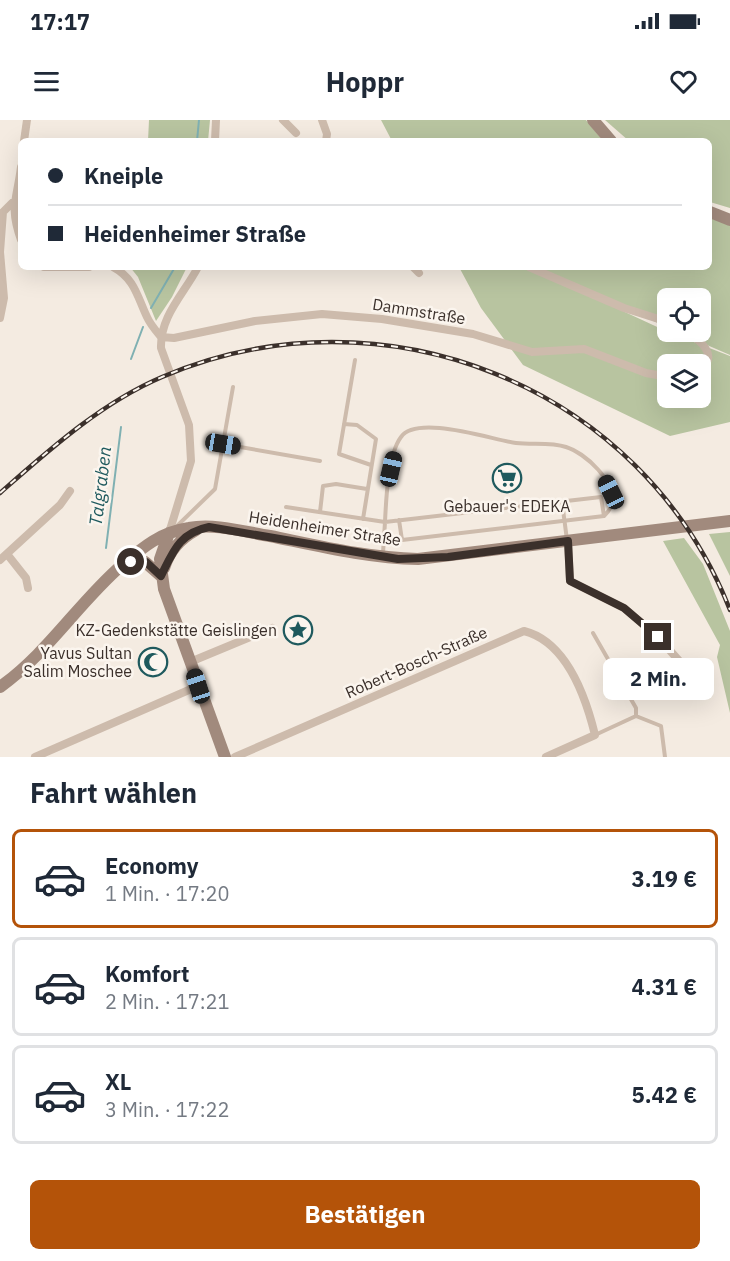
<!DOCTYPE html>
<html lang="de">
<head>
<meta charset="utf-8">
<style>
	:root { --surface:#fff; --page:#f2f2f3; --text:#1f2937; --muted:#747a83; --line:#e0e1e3; --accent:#b45309 }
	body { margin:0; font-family:"IBM Plex Sans",sans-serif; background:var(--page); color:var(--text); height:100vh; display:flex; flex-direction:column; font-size:22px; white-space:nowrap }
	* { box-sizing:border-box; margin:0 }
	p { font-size:20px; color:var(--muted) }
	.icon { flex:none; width:33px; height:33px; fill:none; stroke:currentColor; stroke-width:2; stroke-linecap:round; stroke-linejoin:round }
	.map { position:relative; height:637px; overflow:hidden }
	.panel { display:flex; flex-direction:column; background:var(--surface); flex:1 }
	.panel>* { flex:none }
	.top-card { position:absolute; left:18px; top:18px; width:694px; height:132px; border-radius:9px; box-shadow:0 6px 24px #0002; display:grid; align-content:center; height:132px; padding:0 30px; background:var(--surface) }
	.buttons { position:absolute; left:657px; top:168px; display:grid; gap:12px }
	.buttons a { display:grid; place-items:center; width:54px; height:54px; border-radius:9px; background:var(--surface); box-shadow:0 6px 24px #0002; font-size:30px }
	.end { position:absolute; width:27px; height:27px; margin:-14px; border:8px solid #3b302b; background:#fff; box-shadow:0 0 0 3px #fff }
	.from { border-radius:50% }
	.bubble { position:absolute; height:42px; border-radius:9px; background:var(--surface); box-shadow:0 6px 24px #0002; font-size:20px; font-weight:700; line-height:42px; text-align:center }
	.car { position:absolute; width:18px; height:36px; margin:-18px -9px; border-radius:8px; box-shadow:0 0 4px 2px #0007; background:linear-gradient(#222 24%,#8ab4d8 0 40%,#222 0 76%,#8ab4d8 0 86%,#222 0) }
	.top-card b { display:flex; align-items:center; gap:21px; height:57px; font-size:22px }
	.top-card b+b { border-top:2px solid var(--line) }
	.top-card i { width:15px; height:15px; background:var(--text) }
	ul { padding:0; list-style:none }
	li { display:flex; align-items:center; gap:18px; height:99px; margin:0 12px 9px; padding:0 18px; border:3px solid var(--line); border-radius:9px }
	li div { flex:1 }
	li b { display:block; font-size:22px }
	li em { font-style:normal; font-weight:700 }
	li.active { border-color:var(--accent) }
	li>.icon { width:54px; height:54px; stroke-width:1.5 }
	h2 { padding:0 30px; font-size:27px; line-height:72px }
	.button { display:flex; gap:12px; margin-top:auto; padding:12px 30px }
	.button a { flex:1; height:69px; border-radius:9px; background:var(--accent); color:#fff; font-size:24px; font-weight:700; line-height:69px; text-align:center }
	.status { display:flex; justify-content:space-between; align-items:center; height:42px; padding:0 30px; background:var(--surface); direction:ltr }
	.status svg { height:16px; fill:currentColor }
	header { display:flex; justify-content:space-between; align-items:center; height:78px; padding:0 30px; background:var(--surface); font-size:27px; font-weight:700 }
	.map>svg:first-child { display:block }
	.green { fill:#b8c4a0; fill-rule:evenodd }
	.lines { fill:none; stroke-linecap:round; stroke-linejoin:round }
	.stream { stroke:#7fb0b2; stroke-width:2 }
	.lane { stroke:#cdbbac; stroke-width:4 }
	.street { stroke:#cdbbac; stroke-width:8 }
	.secondary { stroke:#a18a7d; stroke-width:12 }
	.rail-casing { stroke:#3b302b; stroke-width:4.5 }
	.rail { stroke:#fbf5ee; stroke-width:2; stroke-dasharray:7; stroke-linecap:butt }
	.route { stroke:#3b302b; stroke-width:8 }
	.labels { text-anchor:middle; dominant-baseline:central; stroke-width:5; stroke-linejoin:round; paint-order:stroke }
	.street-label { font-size:16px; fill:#3b302b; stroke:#fbf5ee }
	.poi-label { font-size:16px; fill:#3b302b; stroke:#fbf5ee; text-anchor:end }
	.water-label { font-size:18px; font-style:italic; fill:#1f5a5e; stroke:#fbf5ee }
</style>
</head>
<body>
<div class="status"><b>17:17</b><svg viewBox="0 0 49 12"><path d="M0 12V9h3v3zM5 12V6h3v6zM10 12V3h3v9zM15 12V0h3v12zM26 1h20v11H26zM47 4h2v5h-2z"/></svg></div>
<header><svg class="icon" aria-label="menu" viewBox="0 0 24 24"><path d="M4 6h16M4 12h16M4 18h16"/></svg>Hoppr<svg class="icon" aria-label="heart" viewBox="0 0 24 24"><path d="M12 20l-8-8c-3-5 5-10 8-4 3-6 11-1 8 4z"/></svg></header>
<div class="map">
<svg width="730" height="637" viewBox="0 0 730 637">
	<rect width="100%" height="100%" fill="#f4ebe1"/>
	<path class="green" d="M149 0H210L208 21H148Z
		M381 0H586L603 21H392Z
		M605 0H730V88L710 82V21H629Z
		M710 98 730 105V235L677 212H700V178H668L667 207 569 164 536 147H710Z
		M130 147H187L172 177 156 201 138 157Z
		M459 147H528L668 212 730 236V302L670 316 523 245 481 188ZM668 244H700V278H668Z
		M730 412V456L709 414Z
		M684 418 703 444 730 511V593L717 537 720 525 663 421Z"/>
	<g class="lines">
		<path class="stream" d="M197 21 199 0
			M151 188 175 147
			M131 239 143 207
			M106 428 121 307"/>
		<path class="lane" d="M355 240 339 334 371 345
			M344 304 357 305 376 319 363 399
			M223 324 320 341
			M562 382 567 420
			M286 387 385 402C386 380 388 334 401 317 417 294 493 320 516 323 532 325 551 322 566 327 585 333 617 362 612 384 611 388 607 393 604 396
			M320 392 323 366 336 364 367 369
			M178 405 215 369 233 267
			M383 433 385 402 601 377 604 396 402 420 399 400
			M593 513 636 588V596L595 615
			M636 596 661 606 665 637"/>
		<path class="street" d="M283 0 296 13
			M322 0 327 14 326 21
			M24 21 27 0
			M215 21 216 0
			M21 47C17 80 9 86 21 120
			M44 147H89
			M113 147C135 159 137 176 147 197 150 204 156 211 161 217
			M413 147 419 153
			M529 147 624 188 668 202
			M0 198 4 178 0 132 3 92 12 83
			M685 212C701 220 719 235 700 251
			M161 217 174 218 255 201 322 194 382 199 473 214 532 232 584 229 646 253 668 257
			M169 413 191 341 189 305 161 228C160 196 184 174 198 147
			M568 421 570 461 624 488 658 517 689 552
			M7 434 26 458 28 468
			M0 440 60 385 70 371
			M190 542 272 508
			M35 637 198 566
			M235 637 524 511C567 522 586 578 595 615L546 637"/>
		<path class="secondary" d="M593 0 611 21
			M710 92 730 100
			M169 413 160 439 164 469 225 637
			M124 446 131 442H145L161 456
			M164 448C170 430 180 419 196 410
			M0 567C48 533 79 482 122 445 143 427 161 412 189 408 214 403 245 412 270 416 319 426 368 438 418 439L730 401"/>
		<g class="rail-casing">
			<path id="rail" d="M0 373C49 330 101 283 162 257 382 163 642 265 730 490"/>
		</g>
		<use href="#rail" class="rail"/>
	</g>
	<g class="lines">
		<path class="route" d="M131 442H146L161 456C173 432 179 413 209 407L398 439 448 437 568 421 570 461 624 488 658 517"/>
	</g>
	<defs>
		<g id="supermarket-ring" transform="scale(1.5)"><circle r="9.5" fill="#fbf5ee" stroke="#1f5a5e" stroke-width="1.5"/><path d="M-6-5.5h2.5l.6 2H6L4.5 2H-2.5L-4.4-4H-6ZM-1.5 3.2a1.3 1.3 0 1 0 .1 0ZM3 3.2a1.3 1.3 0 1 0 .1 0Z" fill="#1f5a5e"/></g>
		<g id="sight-ring" transform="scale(1.5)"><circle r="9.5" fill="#fbf5ee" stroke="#1f5a5e" stroke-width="1.5"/><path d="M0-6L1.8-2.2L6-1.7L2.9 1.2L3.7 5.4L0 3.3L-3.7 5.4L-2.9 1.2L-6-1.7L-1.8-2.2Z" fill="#1f5a5e"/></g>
		<g id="mosque-ring" transform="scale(1.5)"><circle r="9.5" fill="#fbf5ee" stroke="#1f5a5e" stroke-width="1.5"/><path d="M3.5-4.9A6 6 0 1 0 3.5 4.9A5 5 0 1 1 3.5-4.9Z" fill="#1f5a5e"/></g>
	</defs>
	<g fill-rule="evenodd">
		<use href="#supermarket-ring" x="507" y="358"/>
		<use href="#sight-ring" x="298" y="510"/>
		<use href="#mosque-ring" x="153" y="542"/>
	</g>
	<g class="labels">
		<g class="street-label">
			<text transform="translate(419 191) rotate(9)">Dammstraße</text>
			<text transform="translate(325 408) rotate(9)">Heidenheimer Straße</text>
			<text transform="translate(416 542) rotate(-24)">Robert-Bosch-Straße</text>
		</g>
		<g class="poi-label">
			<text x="507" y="386" text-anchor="middle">Gebauer's EDEKA</text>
			<text x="277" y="510">KZ-Gedenkstätte Geislingen</text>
			<text x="132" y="533">Yavus Sultan<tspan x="132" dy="18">Salim Moschee</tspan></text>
		</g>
		<g class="water-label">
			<text transform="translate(100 366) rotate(-83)">Talgraben</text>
		</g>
	</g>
</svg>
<div class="buttons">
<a><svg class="icon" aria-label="locate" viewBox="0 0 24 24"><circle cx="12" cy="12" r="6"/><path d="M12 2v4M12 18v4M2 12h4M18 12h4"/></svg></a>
<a><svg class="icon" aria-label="layers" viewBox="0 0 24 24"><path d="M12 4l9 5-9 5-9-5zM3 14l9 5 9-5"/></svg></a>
</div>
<i class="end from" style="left:131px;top:442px"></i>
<i class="end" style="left:658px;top:517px"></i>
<div class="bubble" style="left:603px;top:538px;width:111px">2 Min.</div>
<i class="car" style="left:223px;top:324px;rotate:100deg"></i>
<i class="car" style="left:391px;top:349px;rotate:13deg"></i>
<i class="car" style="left:611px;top:372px;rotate:334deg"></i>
<i class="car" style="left:198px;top:566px;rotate:342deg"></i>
<div class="top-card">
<b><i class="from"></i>Kneiple</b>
<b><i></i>Heidenheimer Straße</b>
</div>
</div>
<section class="panel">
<h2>Fahrt wählen</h2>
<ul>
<li class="active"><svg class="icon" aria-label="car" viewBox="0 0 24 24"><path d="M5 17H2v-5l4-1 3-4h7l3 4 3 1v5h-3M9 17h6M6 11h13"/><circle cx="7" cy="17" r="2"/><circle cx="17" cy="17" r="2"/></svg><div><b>Economy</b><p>1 Min. · 17:20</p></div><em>3.19 €</em></li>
<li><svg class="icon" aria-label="car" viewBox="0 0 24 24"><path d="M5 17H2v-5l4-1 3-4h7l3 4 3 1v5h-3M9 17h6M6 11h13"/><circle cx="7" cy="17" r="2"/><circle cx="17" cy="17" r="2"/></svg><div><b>Komfort</b><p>2 Min. · 17:21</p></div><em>4.31 €</em></li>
<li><svg class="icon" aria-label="car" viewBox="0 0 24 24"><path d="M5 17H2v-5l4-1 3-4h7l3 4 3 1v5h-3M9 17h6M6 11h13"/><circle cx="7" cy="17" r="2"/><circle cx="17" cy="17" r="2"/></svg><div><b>XL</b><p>3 Min. · 17:22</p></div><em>5.42 €</em></li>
</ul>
<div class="button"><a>Bestätigen</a></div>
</section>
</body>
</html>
